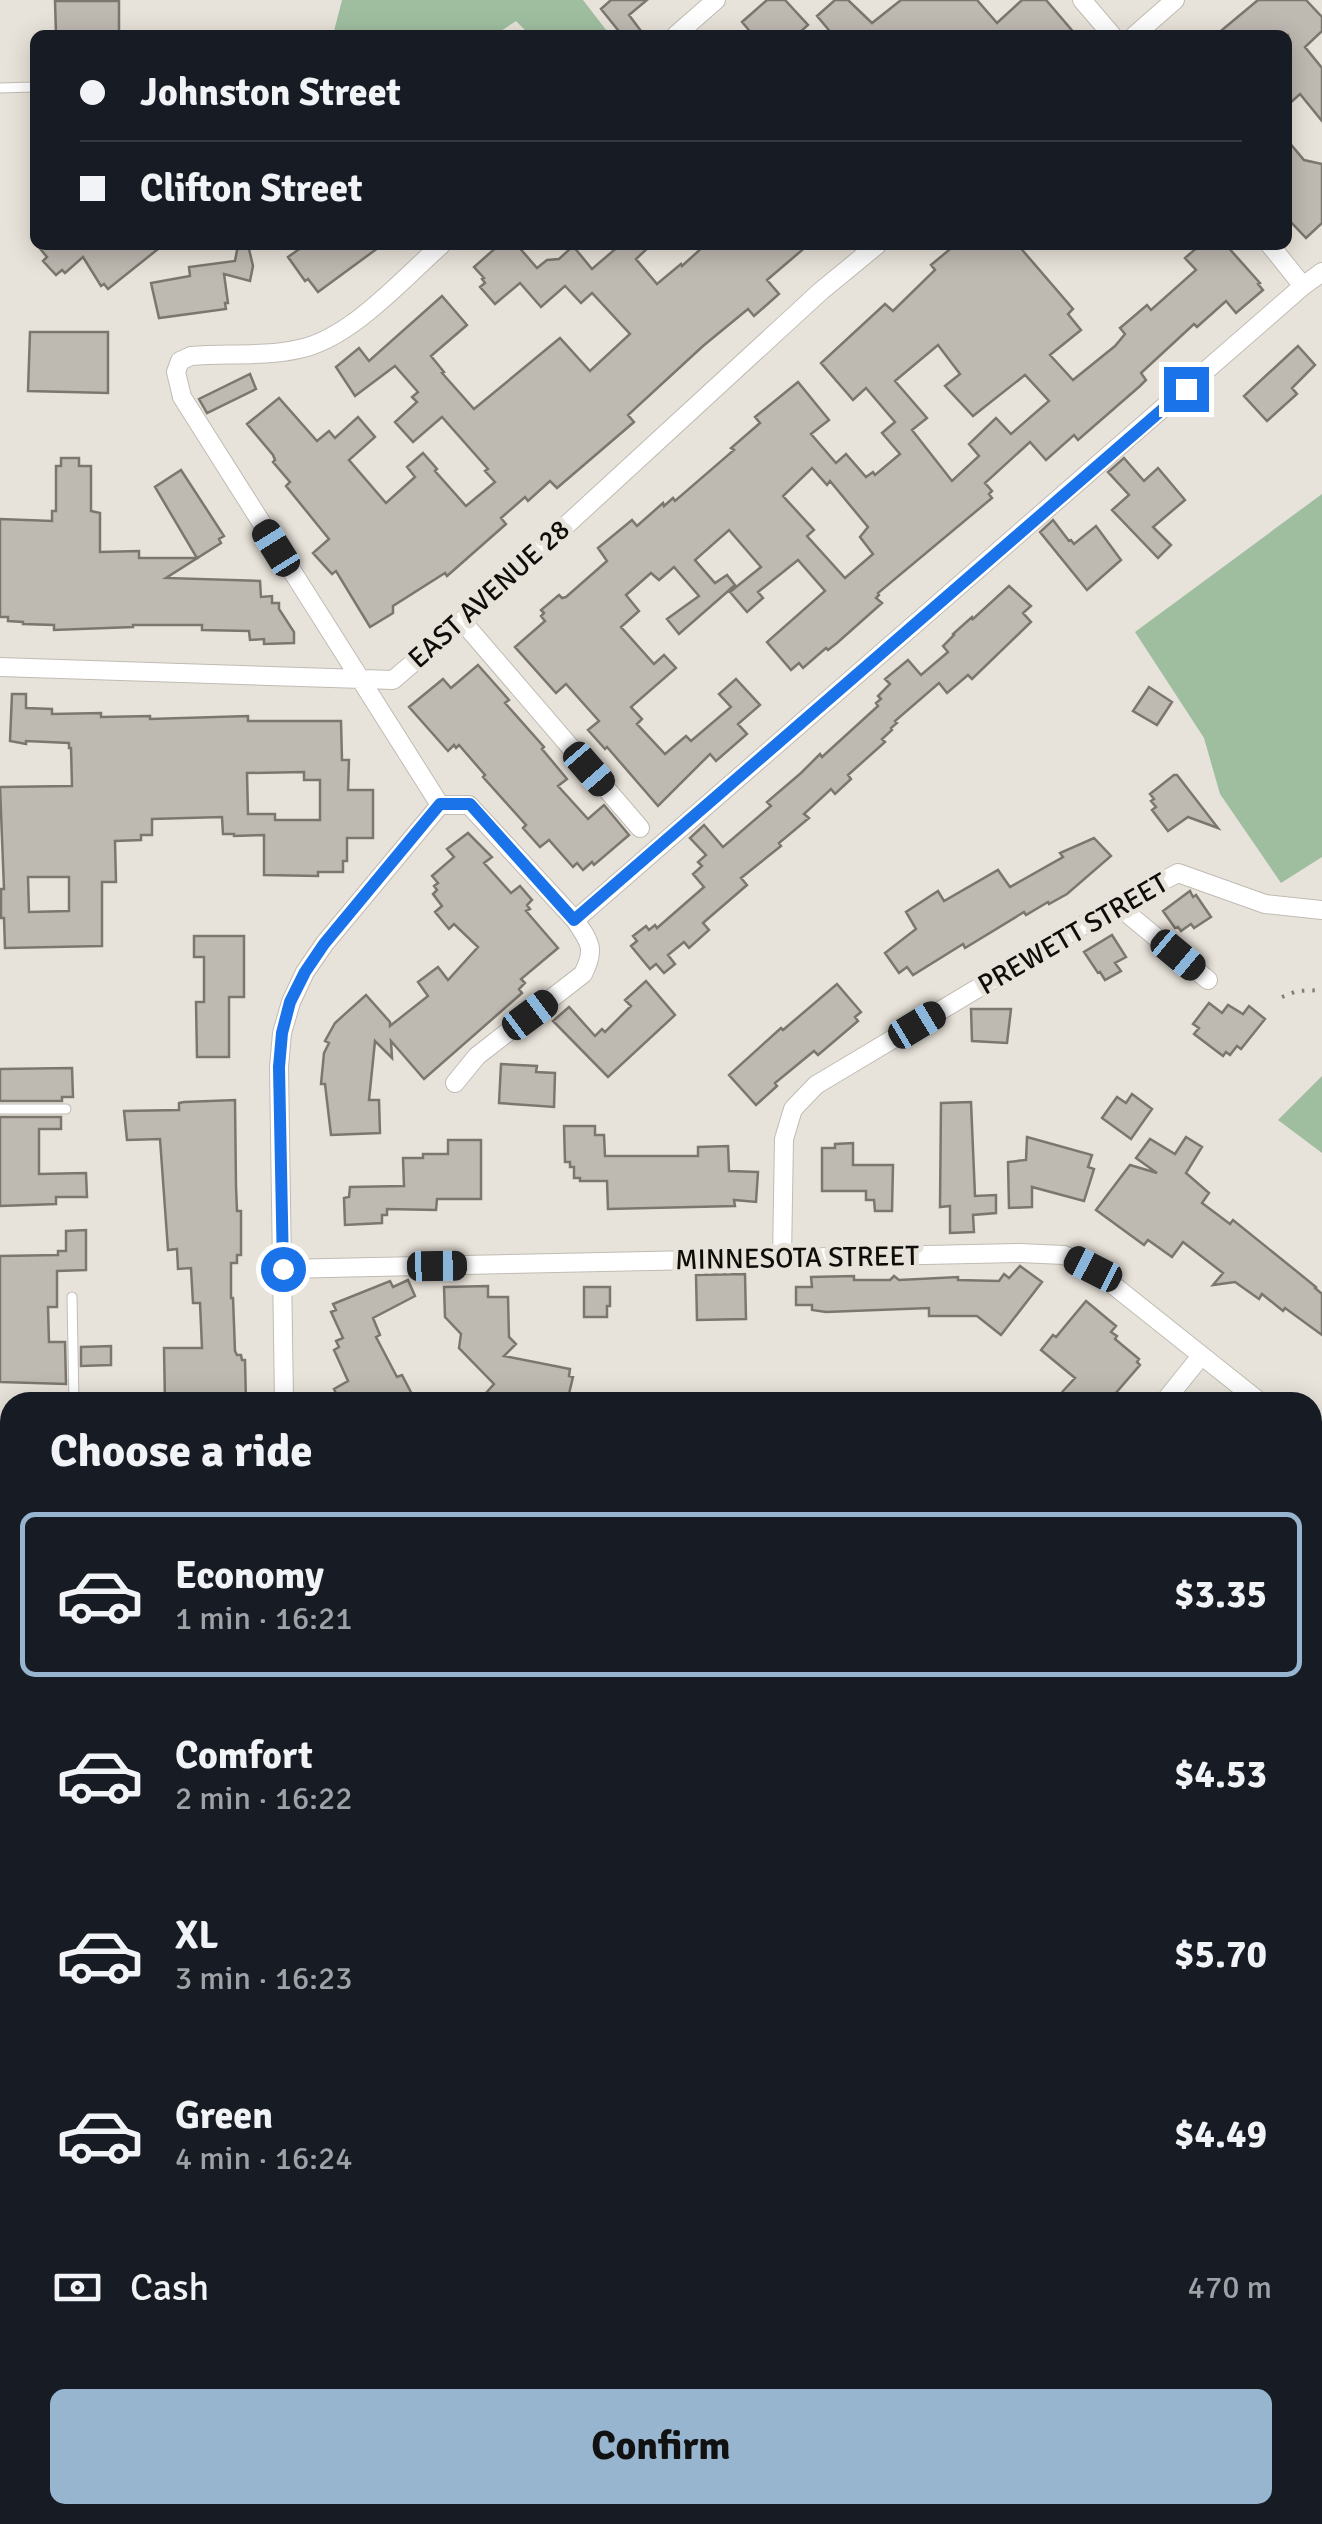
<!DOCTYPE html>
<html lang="en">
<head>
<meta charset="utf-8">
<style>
	:root { --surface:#171b24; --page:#20242c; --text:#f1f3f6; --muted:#9ea1a6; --line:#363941; --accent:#97b5cf }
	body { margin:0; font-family:Signika,sans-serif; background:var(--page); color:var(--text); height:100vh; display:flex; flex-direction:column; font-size:38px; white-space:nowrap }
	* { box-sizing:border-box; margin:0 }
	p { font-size:32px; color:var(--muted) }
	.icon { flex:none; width:55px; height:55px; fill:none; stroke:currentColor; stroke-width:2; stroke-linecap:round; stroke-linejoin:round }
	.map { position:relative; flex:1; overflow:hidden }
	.panel { position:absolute; left:0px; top:1392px; width:1322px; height:1132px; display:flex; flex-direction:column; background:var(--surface); border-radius:30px 30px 0 0; box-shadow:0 5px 25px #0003 }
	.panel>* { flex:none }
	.hud { position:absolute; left:30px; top:30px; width:1262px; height:220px; border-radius:15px; box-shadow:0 5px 25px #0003; display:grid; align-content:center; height:220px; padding:0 50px; background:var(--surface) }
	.end { position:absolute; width:45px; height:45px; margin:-22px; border:12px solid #1a73e8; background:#fff; box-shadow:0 0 0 5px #fff }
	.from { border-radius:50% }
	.car { position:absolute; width:30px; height:60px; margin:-30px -15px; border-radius:12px; box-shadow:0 0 8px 2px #0007; background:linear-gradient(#222 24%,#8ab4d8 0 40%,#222 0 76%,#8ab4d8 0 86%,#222 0) }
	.hud b { display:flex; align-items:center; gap:35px; height:95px; font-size:38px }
	.hud b+b { border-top:2px solid var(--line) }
	.hud i { width:25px; height:25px; background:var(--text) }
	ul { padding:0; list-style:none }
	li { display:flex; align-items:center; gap:30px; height:165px; margin:0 20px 15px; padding:0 30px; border:5px solid transparent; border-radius:15px }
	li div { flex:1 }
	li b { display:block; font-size:38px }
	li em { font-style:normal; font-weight:700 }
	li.on { border-color:var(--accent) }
	li>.icon { width:90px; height:90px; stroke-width:1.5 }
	h2 { padding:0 50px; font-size:45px; line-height:120px }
	.pay { display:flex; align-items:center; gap:25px; height:110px; padding:0 50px; font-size:38px }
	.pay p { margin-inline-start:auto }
	.cta { display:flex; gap:20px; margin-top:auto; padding:20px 50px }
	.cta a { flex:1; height:115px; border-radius:15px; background:var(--accent); color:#111; font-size:40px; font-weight:700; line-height:115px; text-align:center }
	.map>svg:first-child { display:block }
	.green { fill:#9fbea0 }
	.building { fill:#beb9b1; stroke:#7b776f; stroke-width:2.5; fill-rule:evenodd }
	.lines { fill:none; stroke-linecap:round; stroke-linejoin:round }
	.service-casing { stroke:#c0bbb3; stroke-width:11 }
	.minor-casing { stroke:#c0bbb3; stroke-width:20 }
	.path { stroke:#817e78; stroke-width:4; stroke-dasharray:2.5 8; stroke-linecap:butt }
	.service { stroke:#fff; stroke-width:9 }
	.minor { stroke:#fff; stroke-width:18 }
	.route { stroke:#1a73e8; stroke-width:12 }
	.labels { text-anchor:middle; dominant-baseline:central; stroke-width:10; stroke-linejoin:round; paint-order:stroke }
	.street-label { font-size:28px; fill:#0e0d0a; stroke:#e8e3da }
</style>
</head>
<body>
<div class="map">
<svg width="1322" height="2524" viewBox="0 0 1322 2524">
	<rect width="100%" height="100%" fill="#e8e3da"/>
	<path class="green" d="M342 0H583L610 35H530L516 21 495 35H333Z
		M1322 494V857L1281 883 1220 794 1204 738 1135 632Z
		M1322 1076V1153L1278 1120Z"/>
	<path class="building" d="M611 0H647L629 15 644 35H622L601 9Z
		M767 0H785L808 25 797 35H753L742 22Z
		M835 0H848L872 23 901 0H977L997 23 1022 0H1046L1076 35H833L817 16Z
		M1258 0H1306L1322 17V31L1305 47 1322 68V121L1300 94 1288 105V35H1216Z
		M55 1H119V33L56 34Z
		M1288 141 1304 160 1322 164V223L1306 238 1288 219Z
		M37 245H163L108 289 104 284 101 286 83 257 65 273 62 270 56 275 43 261 47 257Z
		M238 245H248L253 266 250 281 224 274 228 303H225L226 309 159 318 151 283 190 276 189 267 235 261Z
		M305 245H382L318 292 308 279 305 281 288 257Z
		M499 245H517L537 268 547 260 559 259 573 246 592 269 620 245H651L636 259 657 284 681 264 682 266 705 245H808L767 280 779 294 754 316 748 309 703 346 628 415 634 422 557 488 550 481 528 501 525 497 501 518 506 524 447 576 445 573 393 606V613L370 627 336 571 332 574 313 553 329 539 286 486 290 482 273 462 275 460 273 455 247 424 279 398 317 441 329 431 335 438 358 417 375 437 349 460 386 503 415 477 407 467 423 453 437 469 435 471 466 506 495 482 485 471 488 469 442 417 413 442 395 422 417 402 412 397 418 392 395 366 355 396 336 367 359 348 369 361 442 296 467 325 431 356 444 372 442 373 474 409 560 338 590 371 630 334 592 293 581 303 565 286 541 307 520 283 495 304 480 287 485 283 482 279 484 278 474 267Z
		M955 245H1018L1073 309 1068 314 1081 330 1050 355 1073 380 1115 346 1125 334 1120 328 1126 323 1147 305 1151 310 1196 270 1185 258 1200 245H1226L1260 283 1258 284 1263 290 1236 313 1226 301 1197 327 1194 324 1141 373 1146 380 1140 386 1078 440 1074 435 1046 460 1030 442 985 483 992 491 989 494 992 498 878 593 879 595 876 598 882 603 837 643 828 650 826 648 803 668 799 663 791 670 767 642 825 591 798 560 758 592 763 598 747 612 730 592 761 567 729 530 695 560 715 583 727 575 735 585 679 634 667 619 699 596 674 567 659 580 651 573 626 595 639 611 621 627 654 664 664 655 676 668 631 707 642 719 637 724 665 754 686 736 691 741 731 707 719 694 736 679 760 705 738 724 747 734 716 761 710 754 658 806 607 747 605 749 588 730 599 721 566 684 556 693 515 647 545 621 541 616 544 613 541 610 559 595 562 598 566 597 607 561 598 548 632 520 637 526 663 503 664 506 673 498 675 501 734 450 731 448 760 423 755 417 798 382 829 420 811 434 836 463 846 454 866 477 873 472 875 475 900 454 882 433 895 422 866 388 853 400 821 363 885 304 893 311 935 270 931 265ZM938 345 960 374 945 386 973 416 1025 375 1049 401 1011 434 996 418 969 444 979 456 952 481 912 430 927 418 895 381ZM812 468 827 485 830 481 868 527 860 537 873 554 845 578 807 536 814 530 783 496Z
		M30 332H108V393L28 391Z
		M1298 346 1315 365 1292 388 1297 394 1267 421 1244 396Z
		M250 374 256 389 207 413 199 399Z
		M61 458H79V466H91V511L100 513V552L139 551V558H197L155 487 181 470 224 536 219 539 221 543 166 578 260 581 261 597 272 596V603H279V609L294 632V643L264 644V639L250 640 249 631 202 630V625H133V627L54 630V625L23 624V622L8 621V617H0V519L52 521V511H56V466H61Z
		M1124 458 1144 481 1158 468 1185 500 1153 527 1171 545 1158 558 1112 510 1129 495 1108 472Z
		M1053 520 1069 541 1071 540 1074 544 1096 526 1121 560 1087 590 1040 532Z
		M1009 586 1031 606 1023 613 1031 622 972 679 968 675 947 693 939 683 895 721 897 723 891 728 892 730 882 739 885 742 848 775 851 779 835 794 831 789 804 814 809 818 779 843 781 846 741 878 747 885 703 923 709 930 689 948 684 942 668 955 675 964 664 973 656 964 650 969 631 946 637 941 633 936 646 926 649 930 655 925 657 928 704 887 693 874 702 866 698 862 706 855 690 838 704 825 723 847 771 806 767 802 801 773 820 754 822 757 878 706 876 703 881 699 878 696 890 684 885 679 908 660 921 675 948 652 943 646 954 635 953 634 972 617 973 619Z
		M478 665 509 700 505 703 544 747 542 749 567 779 558 786 588 819 604 805 629 835 594 865 592 862 583 870 577 863 573 867 549 840 540 847 523 828 526 825 483 777 485 775 459 745 456 748 454 745 448 751 409 707 443 679 451 688Z
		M1149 687 1172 702 1157 725 1133 711Z
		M12 694H26V708L52 709V714L101 713V717L150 716V719L248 716V721H341L342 760H349L348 790H373V838H347V861H343V872H318V876L264 875V835L234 836V834H223L222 817 152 819V835H141V840L115 841 116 882H102V946L5 948 4 918H1V889H4L0 787 72 786 71 748H69V743L26 741V744L10 741ZM304 772V780H320V820H275V814H248L247 773ZM28 877H69V911L29 912Z
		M1174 775H1177L1218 828 1188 817 1168 831 1152 810 1156 807 1151 801 1154 799 1150 794Z
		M468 833 492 857 484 863 511 893 520 886 532 900 527 905 530 909 526 911 558 948 521 979 525 983 519 989 522 993 424 1079 391 1041 392 1058 375 1041 369 1100H379L380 1133 331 1135 325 1084H321L324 1053 329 1043 325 1041 335 1023 366 995 390 1022V1026L428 996 418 982 438 967 448 980 478 947 454 924 449 929 435 912 442 906 433 894 437 890 434 886 438 883 432 876 454 857 447 849Z
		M1094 838 1111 856 1067 894 1049 904 1048 902 1026 915 1024 912 965 948 963 944 913 975 907 967 899 973 885 953 916 929 906 912 938 891 944 901 998 870 1010 887 1063 857 1060 853Z
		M1190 891 1193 897 1196 895 1211 917 1194 928 1191 924 1181 931 1178 927 1175 928 1163 911Z
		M1112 935 1126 957 1115 963 1121 971 1105 980 1100 972 1098 973 1084 952Z
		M194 936H244V997H229V1057H197L196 1002H204V957H194Z
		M646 981 675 1015 608 1077 553 1021 569 1007 595 1036 602 1029 605 1032 631 1006 625 1000Z
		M837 984 861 1012 855 1017 858 1021 818 1055 814 1051 775 1083 777 1086 756 1105 729 1075 781 1028 783 1030Z
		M1209 1003 1222 1013 1228 1005 1243 1014 1249 1006 1265 1019 1241 1049 1237 1046 1230 1055 1226 1052 1223 1056 1194 1034 1199 1028 1193 1024Z
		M971 1009H1011L1007 1043 972 1041Z
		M501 1064 537 1066 536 1072 555 1073 554 1107 499 1103Z
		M72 1068 73 1097H62V1101H0V1069Z
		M1132 1094 1152 1109 1131 1139 1102 1118 1117 1097 1126 1103Z
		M235 1100 236 1186 237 1211H241V1255H237V1263H231V1298H233L235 1351 237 1355H241L242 1360H245L246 1402H165L164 1348H202L200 1303H193L191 1268 178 1269 177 1249 168 1250 160 1139 127 1140 124 1111 179 1110V1103L184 1102Z
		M971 1102 975 1196 996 1195V1213L973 1215 974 1232 950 1233V1206L940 1207 941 1103Z
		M0 1117H61V1129H39V1174L86 1173 87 1197H56V1204L0 1206Z
		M564 1126H595V1135H604L605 1156H698V1147L728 1146 729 1171 758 1172 756 1202 734 1200 735 1206 608 1209 607 1181H580V1178H574V1167H570V1162H565Z
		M1027 1137 1092 1155 1088 1167 1094 1169 1084 1201 1032 1187V1207L1009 1208 1008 1162 1026 1160Z
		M1186 1137 1202 1147 1186 1173 1209 1193 1202 1203 1230 1224 1233 1220 1316 1287 1315 1288 1322 1294V1335L1285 1308 1283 1311 1262 1294 1259 1299 1235 1282 1213 1285 1223 1273 1183 1242 1172 1257 1148 1240 1144 1245 1096 1210 1130 1165 1157 1173 1136 1158 1150 1139 1175 1154Z
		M448 1140H481V1199H437L436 1210 387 1209V1215H382V1223L345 1225 344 1198 349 1197 350 1187 404 1186 403 1158H423V1154H448Z
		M853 1143V1165H893L892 1211H875L874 1200H866V1191H822V1148H835V1144Z
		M86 1230V1270L57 1271V1307H48L49 1342H65L66 1384 0 1382V1256L58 1255V1251H66V1231Z
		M1020 1266 1042 1282 1001 1335 977 1316H929V1308L826 1312 812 1310V1305H796V1287H812L811 1277 854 1276V1280H890L894 1276 899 1280 958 1277V1280L999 1281 1004 1274 1009 1278Z
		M745 1274 746 1319 697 1320 696 1275Z
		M408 1280 415 1296 373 1318 380 1335 376 1337 397 1377 402 1375 416 1402H340L334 1389 348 1381 334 1350 339 1347 336 1341 343 1338 331 1312 336 1310 333 1304 390 1281 393 1287Z
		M488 1286V1297H508L509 1337 516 1344 504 1356 570 1369 569 1376 573 1377 567 1402H478L494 1384 459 1348 461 1334 445 1317 444 1287Z
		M584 1287H610V1306H607V1317H584Z
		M1086 1301 1116 1326 1111 1332 1117 1336 1115 1339 1139 1359 1137 1362 1140 1365 1108 1402H1053L1075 1378 1041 1350 1053 1335 1056 1337Z
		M111 1346V1365L81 1366V1347Z"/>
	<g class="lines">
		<g class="service-casing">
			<path id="service" d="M0 88 33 87
				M0 1109H66
				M72 1297 74 1402
				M1322 2255V2256
				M1312 2455 1314 2524
				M516 2515V2524
				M567 2515 573 2524
				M741 2515V2524
				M855 2515V2524
				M1125 2515 1126 2524
				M1210 2515V2524
				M618 2524 680 2523"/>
		</g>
		<g class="minor-casing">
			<path id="minor" d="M1082 0 1112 35
				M676 35 716 0
				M1135 35 1175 0
				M1270 245 1303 286
				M462 621 640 828
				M0 667 393 680 462 621 821 291 877 245
				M440 805H469L575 920C590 942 596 949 583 974L477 1056 455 1083
				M1117 905 1208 980
				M575 920 1303 286 1322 272
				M782 1258 784 1139 793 1109 816 1085 1117 905 1178 873 1265 904 1322 910
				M283 1269 1020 1253 1064 1255 1093 1269 1260 1402
				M284 1402 279 1067 282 1033 291 1002 305 972 325 943 440 805 182 397 176 372 180 361 191 356C227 353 264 357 299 349 350 339 403 279 441 245
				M1164 1402 1201 1356
				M1312 1443 1322 1450
				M1312 1823H1322
				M0 2006 10 2005
				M305 2515V2524
				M1064 2515V2524
				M681 2524V2515"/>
		</g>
		<path class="path" d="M1282 997 1297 991 1322 990"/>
		<use href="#service" class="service"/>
		<use href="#minor" class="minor"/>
	</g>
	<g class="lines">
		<path class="route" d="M283 1269 279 1067 282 1033 290 1002 305 972 324 944 440 804H470L574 920 1186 389"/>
	</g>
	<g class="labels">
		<g class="street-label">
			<text transform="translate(489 594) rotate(-42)">EAST AVENUE 28</text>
			<text transform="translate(1073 934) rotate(-30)">PREWETT STREET</text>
			<text transform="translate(797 1258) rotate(-1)">MINNESOTA STREET</text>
		</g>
	</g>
</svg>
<i class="end from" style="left:283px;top:1269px"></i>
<i class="end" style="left:1186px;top:389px"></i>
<i class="car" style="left:276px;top:548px;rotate:328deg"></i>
<i class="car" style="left:589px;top:769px;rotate:139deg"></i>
<i class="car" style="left:1178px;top:955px;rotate:130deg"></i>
<i class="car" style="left:530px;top:1015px;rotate:53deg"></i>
<i class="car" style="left:917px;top:1025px;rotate:59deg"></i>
<i class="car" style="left:437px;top:1266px;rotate:89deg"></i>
<i class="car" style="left:1093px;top:1269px;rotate:297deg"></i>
<div class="hud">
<b><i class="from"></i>Johnston Street</b>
<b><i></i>Clifton Street</b>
</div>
<section class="panel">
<h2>Choose a ride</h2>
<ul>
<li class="on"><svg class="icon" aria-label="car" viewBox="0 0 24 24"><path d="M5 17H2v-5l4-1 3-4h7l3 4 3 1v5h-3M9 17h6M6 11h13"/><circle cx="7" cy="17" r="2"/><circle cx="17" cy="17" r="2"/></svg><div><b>Economy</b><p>1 min · 16:21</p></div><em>$3.35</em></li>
<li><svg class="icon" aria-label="car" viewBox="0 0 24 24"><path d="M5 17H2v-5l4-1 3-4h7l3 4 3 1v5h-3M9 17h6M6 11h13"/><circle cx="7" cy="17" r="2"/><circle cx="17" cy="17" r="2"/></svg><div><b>Comfort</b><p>2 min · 16:22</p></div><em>$4.53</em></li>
<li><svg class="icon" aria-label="car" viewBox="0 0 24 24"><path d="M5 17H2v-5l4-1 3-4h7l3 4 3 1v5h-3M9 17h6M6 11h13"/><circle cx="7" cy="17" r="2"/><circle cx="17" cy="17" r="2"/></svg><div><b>XL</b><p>3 min · 16:23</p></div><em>$5.70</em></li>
<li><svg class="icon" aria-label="car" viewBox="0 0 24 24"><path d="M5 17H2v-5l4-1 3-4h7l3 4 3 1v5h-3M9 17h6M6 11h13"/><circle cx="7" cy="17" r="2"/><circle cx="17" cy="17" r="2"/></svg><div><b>Green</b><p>4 min · 16:24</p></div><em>$4.49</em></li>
</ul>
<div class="pay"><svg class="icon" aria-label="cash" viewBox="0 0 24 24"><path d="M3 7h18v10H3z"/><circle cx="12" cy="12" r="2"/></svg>Cash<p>470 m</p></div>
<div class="cta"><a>Confirm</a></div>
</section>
</div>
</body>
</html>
